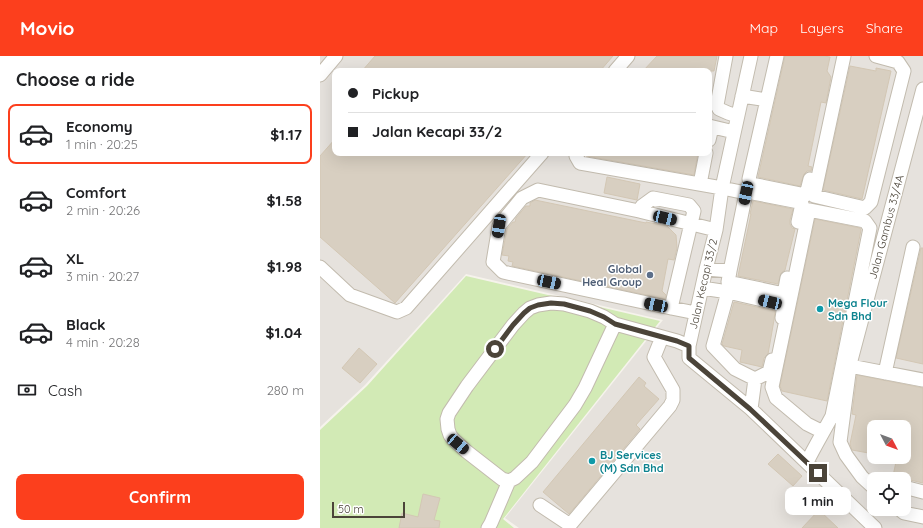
<!DOCTYPE html>
<html lang="en">
<head>
<meta charset="utf-8">
<style>
	:root { --surface:#fff; --page:#f6f6f6; --text:#202124; --muted:#757577; --line:#e0e0e0; --accent:#fc3f1d }
	body { margin:0; font-family:Quicksand,sans-serif; background:var(--page); color:var(--text); height:100vh; display:flex; flex-direction:column; font-size:15px; white-space:nowrap }
	* { box-sizing:border-box; margin:0 }
	p { font-size:13px; color:var(--muted) }
	.icon { flex:none; width:22px; height:22px; fill:none; stroke:currentColor; stroke-width:2; stroke-linecap:round; stroke-linejoin:round }
	.map { position:relative; flex:1; overflow:hidden }
	.details { display:flex; flex-direction:column; background:var(--surface); width:320px }
	.details>* { flex:none }
	.banner { position:absolute; left:12px; top:12px; width:380px; height:88px; border-radius:8px; box-shadow:0 4px 16px #0002; display:grid; align-content:center; height:88px; padding:0 16px; background:var(--surface) }
	.needle { width:26px; rotate:131deg }
	.fabs { position:absolute; left:547px; top:364px; display:grid; gap:8px }
	.fabs a { display:grid; place-items:center; width:44px; height:44px; border-radius:8px; background:var(--surface); box-shadow:0 4px 16px #0002; font-size:20px }
	.scale { position:absolute; left:12px; bottom:10px; width:73px; box-sizing:border-box; padding-left:4px; border:2px solid #4b4439; border-top:0; font-size:11px; line-height:14px; white-space:nowrap; color:#4b4439; -webkit-text-stroke:3px #fff; paint-order:stroke }
	.end { position:absolute; width:18px; height:18px; margin:-9px; border:5px solid #4b4439; background:#fff; box-shadow:0 0 0 2px #fff }
	.from { border-radius:50% }
	.bubble { position:absolute; height:28px; border-radius:8px; background:var(--surface); box-shadow:0 4px 16px #0002; font-size:13px; font-weight:700; line-height:28px; text-align:center }
	.car { position:absolute; width:12px; height:24px; margin:-12px -6px; border-radius:5px; box-shadow:0 0 3px 1px #0007; background:linear-gradient(#222 24%,#8ab4d8 0 40%,#222 0 76%,#8ab4d8 0 86%,#222 0) }
	.banner b { display:flex; align-items:center; gap:14px; height:38px; font-size:15px }
	.banner b+b { border-top:1px solid var(--line) }
	.banner i { width:10px; height:10px; background:var(--text) }
	ul { padding:0; list-style:none }
	li { display:flex; align-items:center; gap:12px; height:60px; margin:0 8px 6px; padding:0 8px; border:2px solid transparent; border-radius:8px }
	li div { flex:1 }
	li b { display:block; font-size:15px }
	li em { font-style:normal; font-weight:700 }
	li.on { border-color:var(--accent) }
	li>.icon { width:36px; height:36px; stroke-width:1.5 }
	h2 { padding:0 16px; font-size:18px; line-height:48px }
	.pay { display:flex; align-items:center; gap:10px; height:44px; padding:0 16px; font-size:15px }
	.pay p { margin-inline-start:auto }
	.action { display:flex; gap:8px; margin-top:auto; padding:8px 16px }
	.action a { flex:1; height:46px; border-radius:8px; background:var(--accent); color:#fff; font-size:16px; font-weight:700; line-height:46px; text-align:center }
	header { display:flex; align-items:center; gap:24px; box-sizing:border-box; height:56px; padding:0 20px; background:var(--accent); color:#fff }
	header strong { font-size:19px }
	nav { display:flex; gap:22px; margin-inline-start:auto; font-size:14px }
	main { display:flex; flex:1; min-height:0 }
	.map>svg:first-child { display:block }
	.industrial { fill:#e6e2dd; fill-rule:evenodd }
	.green { fill:#d2eab5 }
	.building { fill:#d8cfc1; stroke:#d3c7b4 }
	.lines { fill:none; stroke-linecap:round; stroke-linejoin:round }
	.minor-casing { stroke:#c2bbae; stroke-width:15 }
	.minor { stroke:#fff; stroke-width:13 }
	.route { stroke:#4b4439; stroke-width:5 }
	.service-dot { fill:#5c6f8a; stroke:#fff; stroke-width:1.5 }
	.culture-dot { fill:#0f9aa8; stroke:#fff; stroke-width:1.5 }
	.labels { text-anchor:middle; dominant-baseline:central; stroke-width:3; stroke-linejoin:round; paint-order:stroke }
	.street-label { font-size:11px; fill:#4b4439; stroke:#fff }
	.service-label { font-size:11px; font-weight:bold; fill:#4e5e75; stroke:#fff; text-anchor:end }
	.culture-label { font-size:11px; font-weight:bold; fill:#0d838f; stroke:#fff; text-anchor:start }
</style>
</head>
<body>
<header>
<strong>Movio</strong>
<nav><a>Map</a><a>Layers</a><a>Share</a></nav>
</header>
<main>
<section class="details">
<h2>Choose a ride</h2>
<ul>
<li class="on"><svg class="icon" aria-label="car" viewBox="0 0 24 24"><path d="M5 17H2v-5l4-1 3-4h7l3 4 3 1v5h-3M9 17h6M6 11h13"/><circle cx="7" cy="17" r="2"/><circle cx="17" cy="17" r="2"/></svg><div><b>Economy</b><p>1 min · 20:25</p></div><em>$1.17</em></li>
<li><svg class="icon" aria-label="car" viewBox="0 0 24 24"><path d="M5 17H2v-5l4-1 3-4h7l3 4 3 1v5h-3M9 17h6M6 11h13"/><circle cx="7" cy="17" r="2"/><circle cx="17" cy="17" r="2"/></svg><div><b>Comfort</b><p>2 min · 20:26</p></div><em>$1.58</em></li>
<li><svg class="icon" aria-label="car" viewBox="0 0 24 24"><path d="M5 17H2v-5l4-1 3-4h7l3 4 3 1v5h-3M9 17h6M6 11h13"/><circle cx="7" cy="17" r="2"/><circle cx="17" cy="17" r="2"/></svg><div><b>XL</b><p>3 min · 20:27</p></div><em>$1.98</em></li>
<li><svg class="icon" aria-label="car" viewBox="0 0 24 24"><path d="M5 17H2v-5l4-1 3-4h7l3 4 3 1v5h-3M9 17h6M6 11h13"/><circle cx="7" cy="17" r="2"/><circle cx="17" cy="17" r="2"/></svg><div><b>Black</b><p>4 min · 20:28</p></div><em>$1.04</em></li>
</ul>
<div class="pay"><svg class="icon" aria-label="cash" viewBox="0 0 24 24"><path d="M3 7h18v10H3z"/><circle cx="12" cy="12" r="2"/></svg>Cash<p>280 m</p></div>
<div class="action"><a>Confirm</a></div>
</section>
<div class="map">
<svg width="603" height="472" viewBox="0 0 603 472">
	<rect width="100%" height="100%" fill="#f6f3ec"/>
	<path class="industrial" d="M0 0H603V472H199L185 462 343 264 146 218 45 329 0 371ZM15 15H389V97H15ZM554 371H584V401H554ZM554 423H584V453H554Z"/>
	<path class="green" d="M146 220 340 265 183 463 194 472H0V374L47 330Z"/>
	<path class="building" d="M55 0H293L280 15H42Z
		M337 0H397L394 15H323Z
		M465 0H504L510 1 507 15 511 21 506 47 501 46 488 110 492 111 491 115H487L484 118 480 130 438 121Z
		M530 10 556 15V12L571 15 542 143 503 134Z
		M15 83V97H208L75 247 0 181V100Z
		M266 97H378L374 119 266 100Z
		M287 121 320 128 317 144 284 137Z
		M215 144 326 167V166L347 170 356 179 357 192 354 204 348 203 342 235 346 239 345 243 192 210 193 206 188 205 189 200 182 199 187 173 193 166H195L196 162 206 150H210V147Z
		M433 145 473 153 470 164V168L472 172 475 173 465 214 461 217 458 228 418 220 431 158H430Z
		M495 163 540 172 541 174 507 345 462 335 460 330Z
		M601 192H603V308L576 302Z
		M414 246 455 255 454 264 448 298 444 302 442 311 420 306 422 294 404 290 402 288Z
		M39 292 57 308 40 327 22 312Z
		M537 319 603 332V427L573 420 577 401H584V371H554V398L532 394 530 388 536 359 532 358Z
		M319 321 326 327 324 330 339 343 316 369 320 373 249 458 223 436Z
		M458 398 482 420 473 430 448 408Z
		M103 438 120 442 114 464 120 465 119 472H79L82 457 98 461Z
		M499 454 518 472H482Z"/>
	<g class="lines">
		<g class="minor-casing">
			<path id="minor" d="M406 0 397 49 399 53 408 57 417 60
				M431 0 402 132 396 174 386 213 369 290V302L431 353 555 472
				M457 0 429 123 432 128 486 139 490 123
				M524 0 494 140 545 152 551 146 584 15 578 6 556 0
				M295 15 308 0
				M0 19 16 0
				M422 40 447 44
				M389 70 414 76
				M389 84 392 71
				M257 97 256 100 260 107 402 132 426 137
				M380 128 386 97
				M319 155 322 150 333 142 369 149 374 155 351 252
				M0 211 30 239 77 256 86 252 222 97
				M386 213 410 215 426 137H433L479 146 482 148 478 166
				M410 215 408 226 464 238 467 222
				M382 232 408 236
				M376 257 351 252 183 216 173 206 179 170 202 142 218 134 319 155 396 174
				M295 268 265 332 255 349 212 406 195 422 189 425 182 423 146 395 133 383 130 379 128 373 127 363 129 357 147 330 193 269 204 257 210 252 218 249 231 247 244 248 270 255 284 261 295 268 357 285 369 290
				M530 308 603 33
				M565 317 593 191
				M435 323 415 313 393 290 408 236 464 249 462 262
				M431 353 435 323 449 316 452 304
				M487 406C495 390 504 375 512 360L550 172 545 165 489 154 452 331 456 342 487 368 503 376
				M584 431 603 436
				M554 432 542 421 526 399 520 386 530 310 603 324
				M220 449 250 469 350 350 353 344V334L334 301 342 281
				M579 453 584 457 603 461
				M168 472 171 467 189 425"/>
		</g>
		<use href="#minor" class="minor"/>
	</g>
	<g class="lines">
		<path class="route" d="M175 293 193 269 204 257 210 252 218 249 231 247 244 248 270 255 284 261 295 268 357 285 369 290V302L430 353 498 417"/>
	</g>
	<circle class="service-dot" cx="330" cy="219" r="4"/>
	<g class="culture-dot">
		<circle cx="500" cy="253" r="4"/>
		<circle cx="272" cy="405" r="4"/>
	</g>
	<g class="labels">
		<g class="street-label">
			<text transform="translate(566 171) rotate(-75)">Jalan Gambus 33/4A</text>
			<text transform="translate(383 228) rotate(-77)">Jalan Kecapi 33/2</text>
		</g>
		<g class="service-label">
			<text x="322" y="213">Global<tspan x="322" dy="13">Heal Group</tspan></text>
		</g>
		<g class="culture-label">
			<text x="508" y="247">Mega Flour<tspan x="508" dy="13">Sdn Bhd</tspan></text>
			<text x="280" y="399">BJ Services<tspan x="280" dy="13">(M) Sdn Bhd</tspan></text>
		</g>
	</g>
</svg>
<div class="fabs">
<a><svg class="needle" viewBox="-14 -14 28 28"><path d="M0-13l5 13h-10z" fill="#e53935"/><path d="M0 13l5-13h-10z" fill="#757577"/></svg></a>
<a><svg class="icon" aria-label="locate" viewBox="0 0 24 24"><circle cx="12" cy="12" r="6"/><path d="M12 2v4M12 18v4M2 12h4M18 12h4"/></svg></a>
</div>
<div class="scale">50 m</div>
<i class="end from" style="left:175px;top:293px"></i>
<i class="end" style="left:498px;top:417px"></i>
<div class="bubble" style="left:465px;top:431px;width:66px">1 min</div>
<i class="car" style="left:426px;top:137px;rotate:192deg"></i>
<i class="car" style="left:345px;top:162px;rotate:103deg"></i>
<i class="car" style="left:179px;top:170px;rotate:189deg"></i>
<i class="car" style="left:229px;top:226px;rotate:102deg"></i>
<i class="car" style="left:450px;top:246px;rotate:283deg"></i>
<i class="car" style="left:336px;top:249px;rotate:282deg"></i>
<i class="car" style="left:138px;top:388px;rotate:130deg"></i>
<div class="banner">
<b><i class="from"></i>Pickup</b>
<b><i></i>Jalan Kecapi 33/2</b>
</div>
</div>
</main>
</body>
</html>
